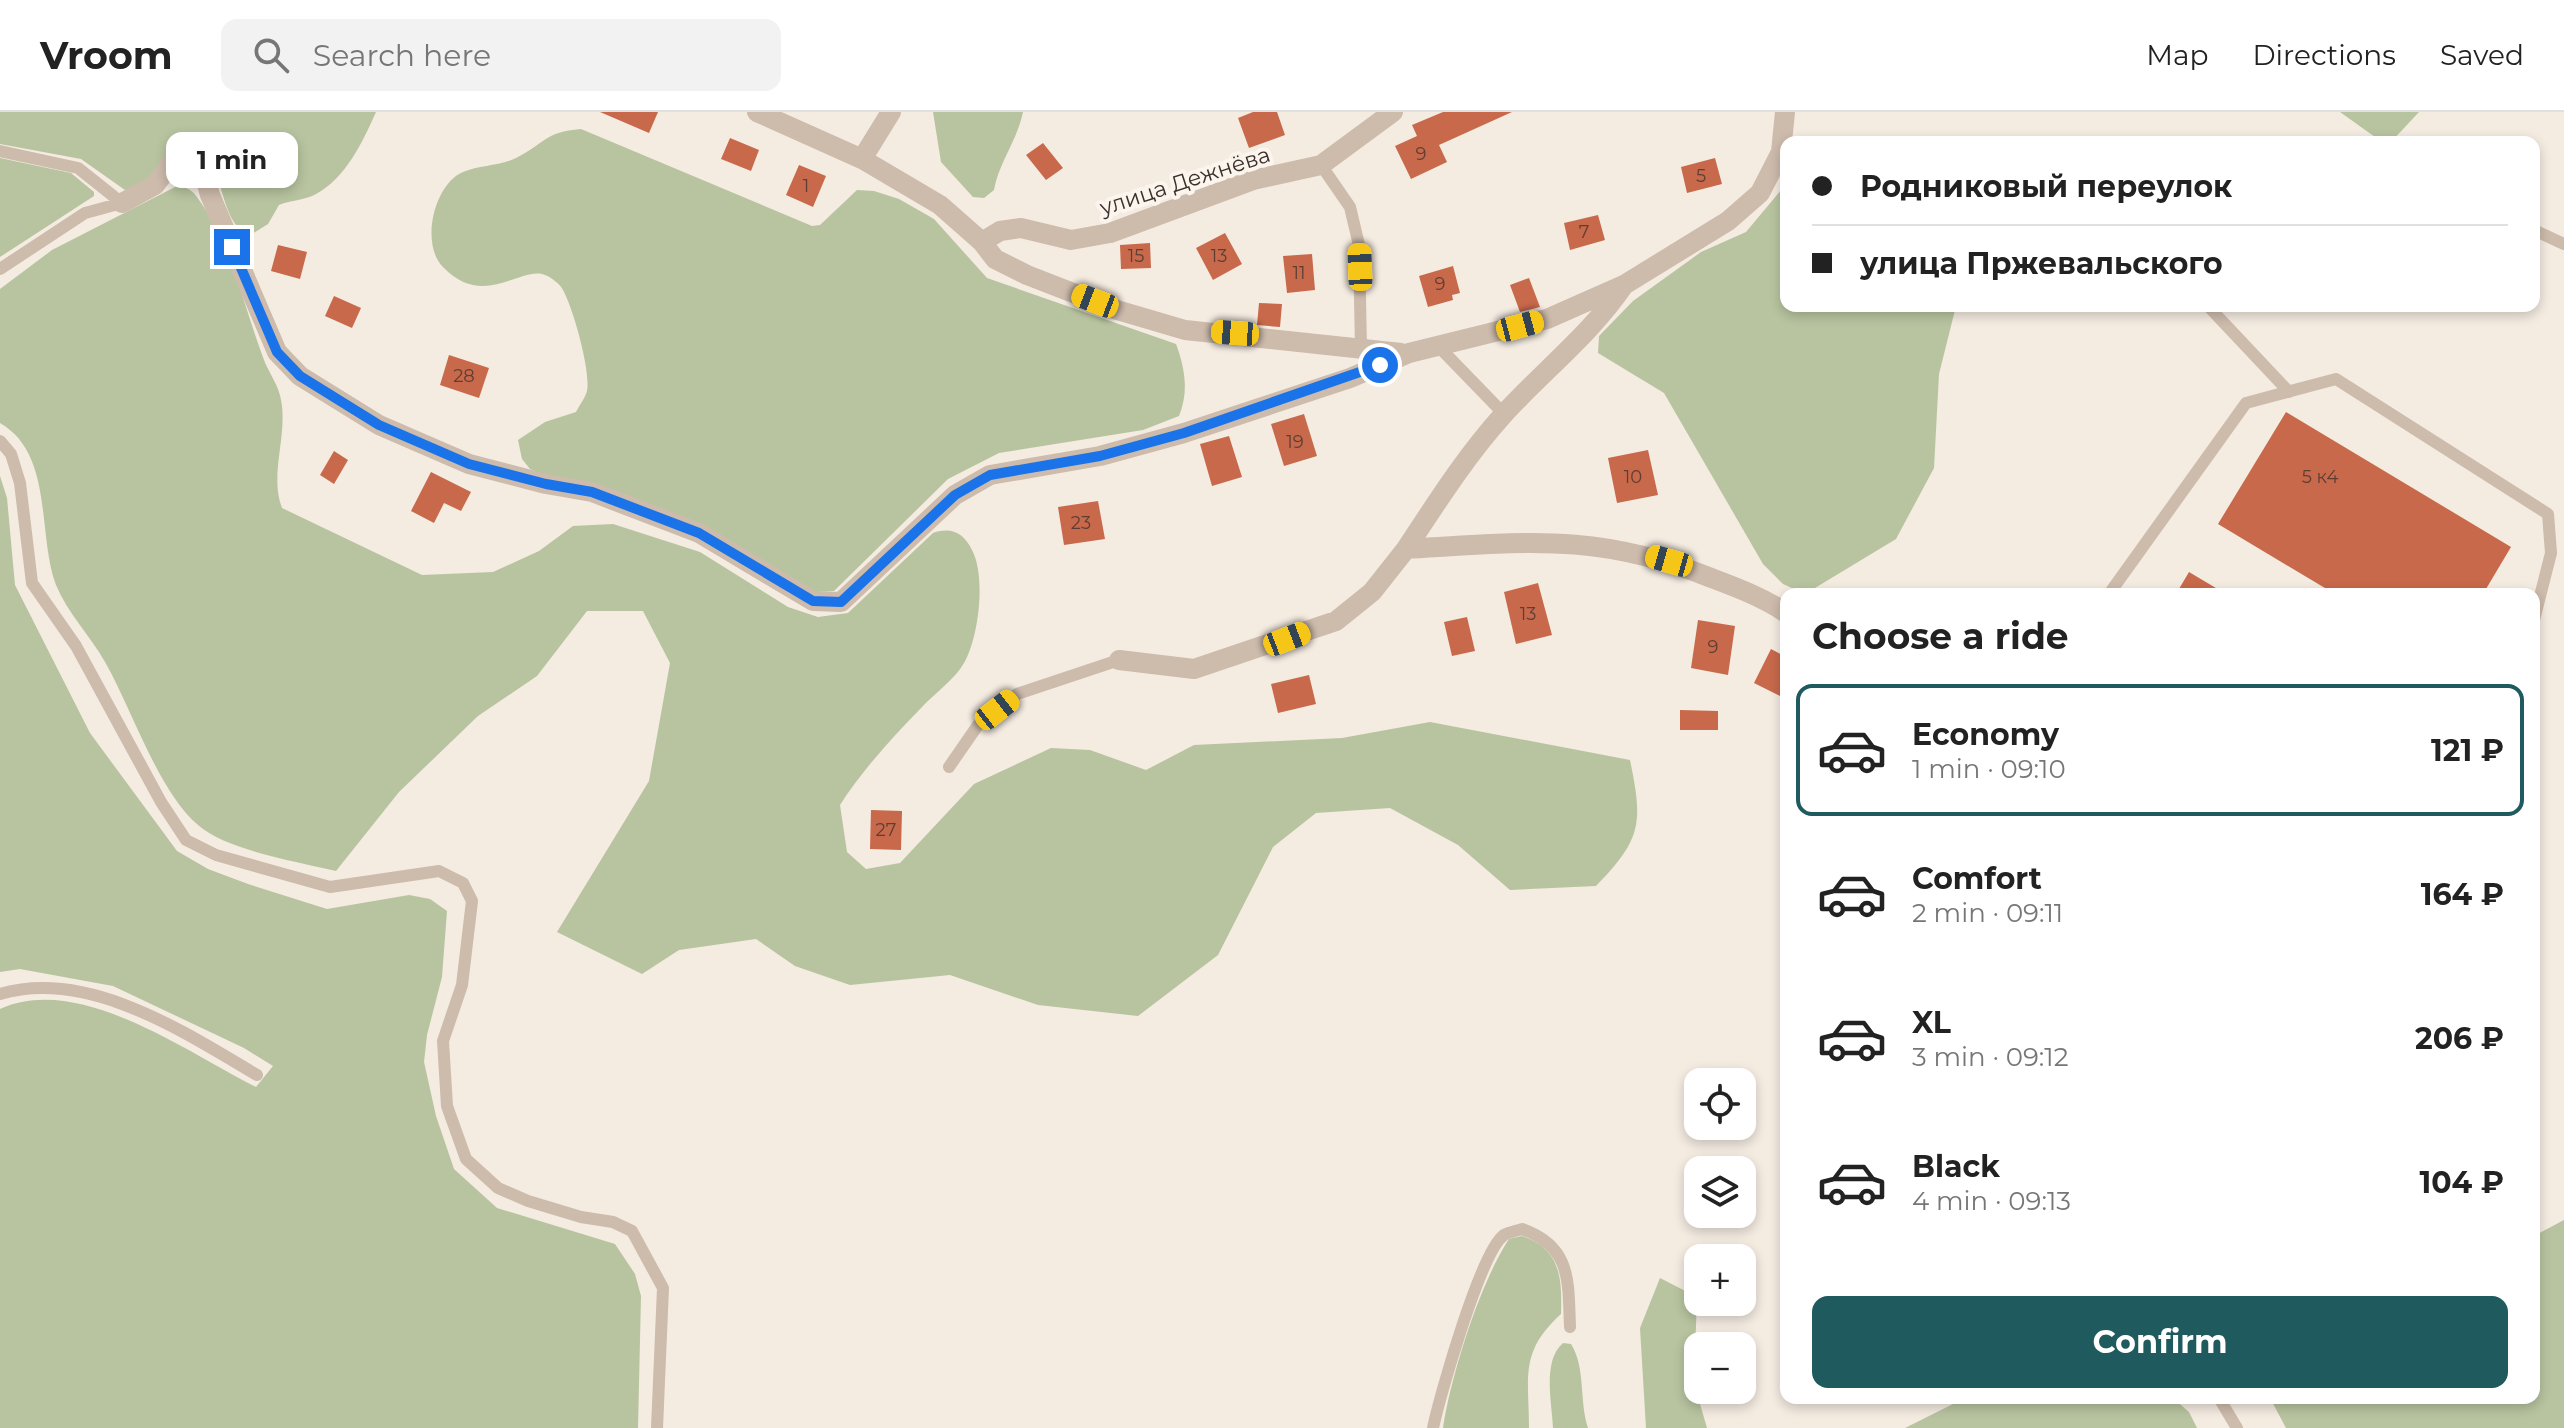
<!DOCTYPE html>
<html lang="en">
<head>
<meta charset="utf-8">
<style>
	:root { --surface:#fff; --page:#f2f2f2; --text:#222; --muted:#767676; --line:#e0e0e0; --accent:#1f5a5e }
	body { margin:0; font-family:Montserrat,sans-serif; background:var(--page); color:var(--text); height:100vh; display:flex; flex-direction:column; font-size:30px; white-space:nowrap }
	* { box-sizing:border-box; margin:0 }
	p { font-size:26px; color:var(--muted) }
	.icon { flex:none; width:44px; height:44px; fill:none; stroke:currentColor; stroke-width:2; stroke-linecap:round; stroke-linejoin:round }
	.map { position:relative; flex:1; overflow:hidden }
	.side { position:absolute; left:1780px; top:476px; width:760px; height:816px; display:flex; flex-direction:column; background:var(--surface); border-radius:16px; box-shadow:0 4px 12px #0003 }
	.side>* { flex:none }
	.guide { position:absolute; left:1780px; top:24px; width:760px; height:176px; border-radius:16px; box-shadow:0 4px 12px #0003; display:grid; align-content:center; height:176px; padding:0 32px; background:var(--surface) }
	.buttons { position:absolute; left:1684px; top:956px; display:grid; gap:16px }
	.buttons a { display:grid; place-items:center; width:72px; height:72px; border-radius:16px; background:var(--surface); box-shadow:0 4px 12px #0003; font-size:40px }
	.end { position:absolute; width:36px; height:36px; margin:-18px; border:10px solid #1a73e8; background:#fff; box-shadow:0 0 0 4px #fff }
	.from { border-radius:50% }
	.bubble { position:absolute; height:56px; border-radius:16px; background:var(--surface); box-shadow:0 4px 12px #0003; font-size:26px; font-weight:700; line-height:56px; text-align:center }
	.car { position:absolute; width:24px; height:48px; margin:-24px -12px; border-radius:10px; box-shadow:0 0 6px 2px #0007; background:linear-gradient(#f5c518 24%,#345 0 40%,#f5c518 0 76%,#345 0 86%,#f5c518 0) }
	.guide b { display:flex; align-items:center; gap:28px; height:76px; font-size:30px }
	.guide b+b { border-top:2px solid var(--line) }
	.guide i { width:20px; height:20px; background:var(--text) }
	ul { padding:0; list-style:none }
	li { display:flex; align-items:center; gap:24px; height:132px; margin:0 16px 12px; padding:0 16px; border:4px solid transparent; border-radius:16px }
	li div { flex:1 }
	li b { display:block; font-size:30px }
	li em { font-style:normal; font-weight:700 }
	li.selected { border-color:var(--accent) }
	li>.icon { width:72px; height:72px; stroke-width:1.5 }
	h2 { padding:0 32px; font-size:36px; line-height:96px }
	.primary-button { display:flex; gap:16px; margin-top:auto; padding:16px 32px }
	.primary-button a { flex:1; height:92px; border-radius:16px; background:var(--accent); color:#fff; font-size:32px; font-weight:700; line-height:92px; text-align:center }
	header { display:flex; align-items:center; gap:48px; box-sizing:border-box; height:112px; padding:0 40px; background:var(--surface); border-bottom:2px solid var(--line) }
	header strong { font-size:38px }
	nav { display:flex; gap:44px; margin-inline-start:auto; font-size:28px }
	.search { width:560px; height:72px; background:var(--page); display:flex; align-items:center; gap:20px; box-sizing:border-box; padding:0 28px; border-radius:16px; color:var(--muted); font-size:30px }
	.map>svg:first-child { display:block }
	.green { fill:#b8c4a0 }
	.building { fill:#c8694b }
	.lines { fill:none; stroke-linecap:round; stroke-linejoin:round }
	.lane { stroke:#cdbbac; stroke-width:12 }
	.street { stroke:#cdbbac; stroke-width:20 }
	.route { stroke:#1a73e8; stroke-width:10 }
	.labels { text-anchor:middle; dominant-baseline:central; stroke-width:8; stroke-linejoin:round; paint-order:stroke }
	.number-label { font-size:18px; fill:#5e3e33 }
	.street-label { font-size:22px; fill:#3b302b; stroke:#fbf5ee }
</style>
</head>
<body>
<header>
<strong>Vroom</strong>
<div class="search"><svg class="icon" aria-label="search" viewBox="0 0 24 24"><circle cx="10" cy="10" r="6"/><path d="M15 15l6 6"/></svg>Search here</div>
<nav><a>Map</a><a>Directions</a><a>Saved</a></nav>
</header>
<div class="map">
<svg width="2564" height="1316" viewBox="0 0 2564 1316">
	<rect width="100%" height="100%" fill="#f4ebe1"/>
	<path class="green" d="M0 0H376C363 29 346 66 316 82 306 88 291 88 279 93L268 112 249 124C223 111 225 73 210 52 207 47 199 43 195 40L150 68 125 78 81 47 0 32Z
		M933 0H1023C1017 29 999 50 994 78L984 86 973 85 941 50Z
		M2340 0H2419L2391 30H2382Z
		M581 17 812 114 820 113 857 78 874 79 899 87 934 107 987 166 1176 232C1185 256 1189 280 1179 304L1143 318 999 341 948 367 834 479 816 480 530 357 522 347 518 328 545 310 576 300C579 294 585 286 587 279 591 259 573 196 563 178 561 173 551 165 545 163 521 153 484 198 443 155 420 132 434 72 463 60 480 53 500 54 516 46 546 31 544 20 581 17Z
		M0 46 71 61 94 80V84L0 145Z
		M1786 72V194H1956L1939 262 1934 356 1896 427 1805 482 1783 472 1763 452 1664 281 1598 241 1599 224 1633 189 1701 140 1746 120Z
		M177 74C186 75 191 77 197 85 231 132 244 195 264 248 269 261 279 274 281 288 288 323 269 363 282 396L422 463 493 460 539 439 573 414 613 412 700 440 788 495 818 505 848 501 933 421C951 415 963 420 972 438 986 464 979 525 964 551 955 567 935 581 922 595 892 626 863 657 840 693L847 740 866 757 900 751 974 672 1051 636 1090 638 1146 658 1194 633 1342 626 1430 610 1630 648C1643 711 1642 727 1596 774L1510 778 1458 733 1390 696 1316 701 1273 735 1218 843 1138 904 1038 893 950 863 850 873 795 854 756 827 679 838 642 862 557 820 649 669 670 551 643 499H587L537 564 478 604 399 680 336 759C296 749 228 739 198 713 158 679 132 597 105 550 91 525 67 500 56 473 37 423 54 342 0 311V177L52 138Z
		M0 364 7 386 15 473 90 621 177 739 208 757 248 772 327 797 409 783 430 787 447 799 442 865 427 923 424 950 436 1004 454 1057 497 1096 615 1132 635 1162 641 1184 638 1316H0V897C79 861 186 940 256 975L273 954 244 936 113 874 20 857 0 860Z
		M2564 1108V1316H2286L2270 1286H2534V1124Z
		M1522 1124C1561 1137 1562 1166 1561 1202 1519 1240 1529 1265 1529 1316H1443C1451 1263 1480 1171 1509 1127Z
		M1660 1166 1697 1185 1694 1271 1707 1316H1646L1640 1216Z
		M1563 1231 1571 1232C1586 1256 1579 1289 1588 1316H1553C1552 1291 1542 1249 1563 1231Z
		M1965 1286H2173L2189 1300 2197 1316H1905Z"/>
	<path class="building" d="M600 0H658L649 21Z
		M1253 0H1277L1285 23 1249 36 1238 6Z
		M1443 0H1512L1439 33 1447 50 1411 67 1395 34 1417 24 1412 13Z
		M730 26 759 38 751 59 721 47Z
		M1043 31 1063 56 1046 68 1026 43Z
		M1715 46 1722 72 1687 81 1681 55Z
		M799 53 826 64 813 95 786 83Z
		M1598 103 1605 128 1570 138 1564 111Z
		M1225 121 1242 152 1213 168 1196 136Z
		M1150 131 1151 156 1121 157 1120 133Z
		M278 133 307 140 300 167 271 159Z
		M1312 142 1315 178 1287 181 1283 144Z
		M1453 154 1460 181 1452 183 1453 188 1428 195 1419 164Z
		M1529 166 1540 195 1520 200 1510 173Z
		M334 184 361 196 352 216 325 204Z
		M1259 191 1282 192 1280 215 1257 213Z
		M449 243 489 256 479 286 440 273Z
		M2286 300 2511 435 2483 482H2335L2218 412Z
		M1304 302 1317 344 1284 354 1271 312Z
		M1229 324 1242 365 1212 374 1200 332Z
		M1648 338 1658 383 1617 391 1608 346Z
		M334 339 348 348 334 372 320 363Z
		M431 360 471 380 461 399 444 391 434 411 411 399Z
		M1098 389 1105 427 1064 433 1058 395Z
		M2189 460 2226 482H2176Z
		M1538 471 1552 523 1516 532 1504 480Z
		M1467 505 1475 539 1452 544 1444 510Z
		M1698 508 1735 514 1728 563 1691 556Z
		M1771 537 1786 545V587L1754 571Z
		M1309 563 1316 592 1278 601 1271 572Z
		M1680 598 1718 599V618H1680Z
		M871 698 902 699 901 738 870 737Z"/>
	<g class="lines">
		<path class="lane" d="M0 39 78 56 122 91 85 101 0 157
			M1321 53 1350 95 1359 133 1361 237
			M2534 118 2564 132
			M2208 194 2289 280
			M1439 235 1504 302
			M0 329 11 342 20 371 32 471 76 534 161 690 186 728 216 743 330 775 439 759 463 771 472 789 462 873 443 929 447 994 466 1047 498 1076 528 1089 581 1105 613 1110 632 1119 663 1176 657 1316
			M2109 482 2246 291 2336 267 2548 402 2551 441 2534 508
			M949 655 978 613 1017 582 1119 548
			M0 882C88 856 184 920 257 963
			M2219 1286 2237 1316
			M1433 1316C1440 1283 1481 1139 1504 1123 1509 1120 1517 1119 1522 1117 1572 1135 1568 1169 1570 1215"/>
		<path class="street" d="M757 0 862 47 940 93 982 130 1000 119 1021 116 1071 128 1110 121 1253 68 1321 53 1393 0
			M862 47 891 0
			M122 91 155 73 173 49 186 45 202 54 210 83 277 240 300 264 379 313 469 352 546 372 592 380 699 421 813 489 841 490 955 383 990 363 1100 344 1184 321 1350 266 1409 241 1547 207 1624 173 1728 109 1760 81 1781 40 1785 0
			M982 130 995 147 1027 163 1117 198 1185 218 1401 241
			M1406 437C1437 390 1466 344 1503 303 1543 259 1591 222 1624 173
			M1119 548 1194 557 1336 509 1372 480 1406 437C1527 430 1598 420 1714 467 1738 476 1764 486 1786 501"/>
	</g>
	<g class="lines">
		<path class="route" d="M232 135 277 240 300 264 379 313 469 352 546 372 592 380 699 421 813 489 841 490 955 383 990 363 1100 344 1184 321 1380 253"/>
	</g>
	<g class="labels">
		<g class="number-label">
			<text x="1421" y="42">9</text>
			<text x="1701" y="64">5</text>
			<text x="806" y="74">1</text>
			<text x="1584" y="120">7</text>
			<text x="1136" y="144">15</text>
			<text x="1219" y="144">13</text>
			<text x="1299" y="161">11</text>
			<text x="1440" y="172">9</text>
			<text x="464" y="264">28</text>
			<text x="1295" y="330">19</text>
			<text x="1633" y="365">10</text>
			<text x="2320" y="365">5 к4</text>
			<text x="1081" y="411">23</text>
			<text x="1528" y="502">13</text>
			<text x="1713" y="535">9</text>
			<text x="886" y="718">27</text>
		</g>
		<g class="street-label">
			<text transform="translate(1185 69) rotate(-18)">улица Дежнёва</text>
		</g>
	</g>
</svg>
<div class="buttons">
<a><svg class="icon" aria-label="locate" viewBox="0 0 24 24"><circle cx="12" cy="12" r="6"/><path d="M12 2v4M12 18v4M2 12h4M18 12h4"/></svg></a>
<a><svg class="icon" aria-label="layers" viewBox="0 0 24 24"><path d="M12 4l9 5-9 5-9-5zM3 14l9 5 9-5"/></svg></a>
<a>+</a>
<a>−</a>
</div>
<i class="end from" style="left:1380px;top:253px"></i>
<i class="end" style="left:232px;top:135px"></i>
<div class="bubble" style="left:166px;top:20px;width:132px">1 min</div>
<i class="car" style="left:1360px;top:155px;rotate:358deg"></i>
<i class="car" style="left:1095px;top:189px;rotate:291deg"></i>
<i class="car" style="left:1520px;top:214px;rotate:75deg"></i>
<i class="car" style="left:1235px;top:221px;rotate:274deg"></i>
<i class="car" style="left:1669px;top:449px;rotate:286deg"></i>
<i class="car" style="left:1287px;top:527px;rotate:69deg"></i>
<i class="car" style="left:997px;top:598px;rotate:52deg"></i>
<div class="guide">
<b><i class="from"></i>Родниковый переулок</b>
<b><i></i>улица Пржевальского</b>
</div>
<section class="side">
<h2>Choose a ride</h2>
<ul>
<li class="selected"><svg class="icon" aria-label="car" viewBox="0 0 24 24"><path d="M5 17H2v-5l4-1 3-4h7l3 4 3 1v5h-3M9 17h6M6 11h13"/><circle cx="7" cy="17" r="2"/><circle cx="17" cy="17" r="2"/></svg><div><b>Economy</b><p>1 min · 09:10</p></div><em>121 ₽</em></li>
<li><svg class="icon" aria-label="car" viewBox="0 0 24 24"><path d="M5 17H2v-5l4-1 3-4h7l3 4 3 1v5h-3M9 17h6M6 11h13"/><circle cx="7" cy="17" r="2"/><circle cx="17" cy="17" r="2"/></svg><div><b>Comfort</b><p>2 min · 09:11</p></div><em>164 ₽</em></li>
<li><svg class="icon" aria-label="car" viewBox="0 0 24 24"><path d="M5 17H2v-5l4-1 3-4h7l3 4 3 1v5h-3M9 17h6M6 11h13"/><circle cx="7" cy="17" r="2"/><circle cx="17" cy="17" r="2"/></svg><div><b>XL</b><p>3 min · 09:12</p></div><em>206 ₽</em></li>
<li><svg class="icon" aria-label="car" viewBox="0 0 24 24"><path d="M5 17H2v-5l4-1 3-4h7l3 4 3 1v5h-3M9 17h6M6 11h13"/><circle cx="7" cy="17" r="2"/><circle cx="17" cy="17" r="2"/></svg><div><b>Black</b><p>4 min · 09:13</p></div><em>104 ₽</em></li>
</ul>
<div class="primary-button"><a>Confirm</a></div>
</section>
</div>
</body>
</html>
